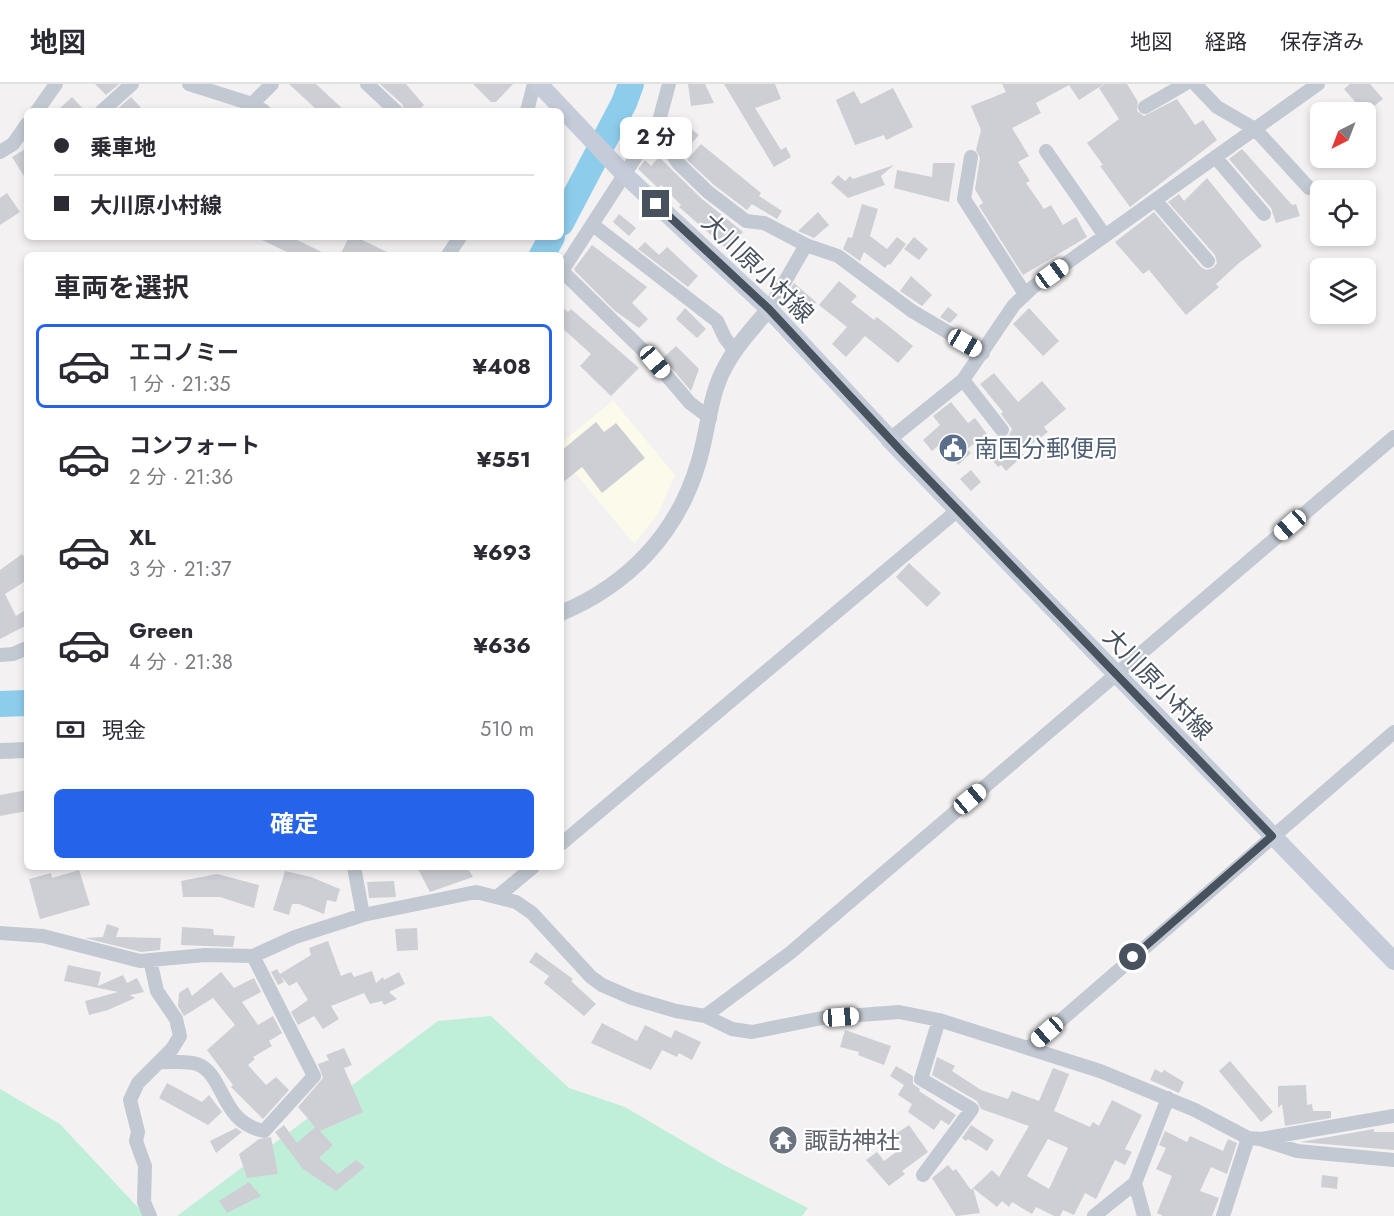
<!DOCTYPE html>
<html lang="ja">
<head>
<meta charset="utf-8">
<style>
	:root { --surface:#fff; --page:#f2f2f3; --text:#2b2b33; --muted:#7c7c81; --line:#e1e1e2; --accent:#2563eb }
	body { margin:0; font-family:Jost,"Noto Sans JP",sans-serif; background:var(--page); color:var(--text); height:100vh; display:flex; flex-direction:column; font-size:22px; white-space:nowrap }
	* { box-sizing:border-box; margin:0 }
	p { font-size:20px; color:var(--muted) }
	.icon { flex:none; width:33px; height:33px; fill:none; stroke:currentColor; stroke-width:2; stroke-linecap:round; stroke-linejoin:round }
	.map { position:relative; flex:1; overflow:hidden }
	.details { position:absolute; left:24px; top:168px; width:540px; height:618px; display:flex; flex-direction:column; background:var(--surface); border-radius:9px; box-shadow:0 3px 9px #0003 }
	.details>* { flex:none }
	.hud { position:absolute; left:24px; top:24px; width:540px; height:132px; border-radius:9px; box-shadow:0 3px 9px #0003; display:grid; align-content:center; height:132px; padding:0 30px; background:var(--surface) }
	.needle { width:39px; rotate:222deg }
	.buttons { position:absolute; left:1310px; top:18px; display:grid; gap:12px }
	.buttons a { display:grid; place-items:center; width:66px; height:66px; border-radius:9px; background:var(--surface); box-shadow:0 3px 9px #0003; font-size:30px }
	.end { position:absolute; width:27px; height:27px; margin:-14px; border:8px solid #48515e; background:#fff; box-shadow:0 0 0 3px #fff }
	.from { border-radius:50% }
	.bubble { position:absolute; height:42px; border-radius:9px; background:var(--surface); box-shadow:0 3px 9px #0003; font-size:20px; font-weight:700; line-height:42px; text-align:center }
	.car { position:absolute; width:18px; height:36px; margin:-18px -9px; border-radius:8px; box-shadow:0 0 4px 2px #0007; background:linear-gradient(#fff 24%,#345 0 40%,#fff 0 76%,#345 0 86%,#fff 0) }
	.hud b { display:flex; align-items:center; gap:21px; height:57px; font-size:22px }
	.hud b+b { border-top:2px solid var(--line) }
	.hud i { width:15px; height:15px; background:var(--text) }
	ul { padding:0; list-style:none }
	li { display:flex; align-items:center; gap:18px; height:84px; margin:0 12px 9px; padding:0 18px; border:3px solid transparent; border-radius:9px }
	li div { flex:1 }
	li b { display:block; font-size:22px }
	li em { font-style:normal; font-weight:700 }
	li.selected { border-color:var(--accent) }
	li>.icon { width:54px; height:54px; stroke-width:1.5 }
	h2 { padding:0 30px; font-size:27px; line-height:72px }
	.pay { display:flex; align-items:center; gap:15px; height:66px; padding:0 30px; font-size:22px }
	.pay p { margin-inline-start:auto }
	.primary-button { display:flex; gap:12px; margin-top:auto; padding:12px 30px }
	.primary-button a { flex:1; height:69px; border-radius:9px; background:var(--accent); color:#fff; font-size:24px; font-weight:700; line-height:69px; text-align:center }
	header { display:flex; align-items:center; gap:36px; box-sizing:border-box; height:84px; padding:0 30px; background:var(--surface); border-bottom:2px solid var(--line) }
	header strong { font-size:28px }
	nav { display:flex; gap:33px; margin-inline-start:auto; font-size:21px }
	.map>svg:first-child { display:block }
	.commercial { fill:#fcfaeb }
	.green { fill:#c0efd9 }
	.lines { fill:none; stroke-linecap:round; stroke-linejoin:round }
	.river { stroke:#8eccec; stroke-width:26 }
	.building { fill:#cdcfd5; fill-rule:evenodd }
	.minor { stroke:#c2c9d2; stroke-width:14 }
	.tertiary { stroke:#c2c9d2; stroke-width:16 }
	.secondary { stroke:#c4cbd9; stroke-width:18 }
	.route { stroke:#48515e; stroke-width:8 }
	.labels { text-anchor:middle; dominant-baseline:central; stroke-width:4.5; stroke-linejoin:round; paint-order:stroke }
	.street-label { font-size:24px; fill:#48515e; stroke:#fff }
	.service-label { font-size:24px; fill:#4e5e75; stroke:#fff; text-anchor:start }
	.worship-label { font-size:24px; fill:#5b616d; stroke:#fff; text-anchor:start }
</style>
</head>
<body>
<header>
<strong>地図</strong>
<nav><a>地図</a><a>経路</a><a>保存済み</a></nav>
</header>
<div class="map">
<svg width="1394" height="1132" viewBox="0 0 1394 1132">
	<rect width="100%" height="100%" fill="#f3f1f1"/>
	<path class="commercial" d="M613 316 675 391 658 430 634 460 561 372V359Z"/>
	<path class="green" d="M491 932 569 1004 625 1023 722 1080 808 1124 802 1132H177L438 937Z
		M0 1005 60 1040 146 1132H0Z"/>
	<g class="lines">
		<path class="river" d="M561 139 624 19 631 0
			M542 171 552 153
			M0 620 27 619"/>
	</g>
	<path class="building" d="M95 0H119L106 11Z
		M289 0H316L345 27H318Z
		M380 0H406L424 21 418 27H405L402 20Z
		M473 0H513L496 18H491Z
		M688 0H705L714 19 691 22Z
		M724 0H775L781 15 755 24 781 66 786 63 791 73 774 83Z
		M1002 0H1104L1079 16 1069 1 1036 19 1041 29 1012 44 1029 72 1018 78 1030 97 1026 99 1044 125 1051 121 1063 141 1076 133 1087 153 1023 191 979 122 983 119 975 105 980 74 976 66 981 46 971 22 1006 8Z
		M1105 0H1127L1138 18 1137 27 1144 32 1177 15 1195 41 1203 36 1217 56 1130 123 1100 82 1103 81 1087 59 1119 35 1099 4Z
		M1350 0H1370L1383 15 1365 29 1344 5Z
		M893 4 913 43 886 56 884 51 855 61 836 16 854 7 861 20Z
		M72 13 85 27H57Z
		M131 13 144 27H115Z
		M677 34 699 51 689 62 670 46 669 43Z
		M701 60 761 109 759 112 782 127 777 135 752 120 747 126 714 101 687 76Z
		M27 64V97L12 73Z
		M1242 65 1292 121 1296 120 1300 132 1276 139 1271 124 1229 75Z
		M659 73 702 115 743 148 727 165 679 123 681 121 661 101 658 104 638 85 645 76 651 82Z
		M933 79H955L949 118 894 104 897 86 932 93Z
		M894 81 881 92 885 101 848 114 831 99 838 91 845 97 850 92 853 95Z
		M1207 94 1262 162 1239 179 1216 200 1219 203 1186 231 1149 186 1143 190 1115 158 1154 128 1201 183 1206 186 1213 184 1217 179 1215 171 1168 118 1179 110 1184 117Z
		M7 109 20 128 0 141V114Z
		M862 120 878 125 870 152 887 165 897 153 906 160 890 181 888 180 885 184 864 168 860 177 843 165 848 153 852 154Z
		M818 128 829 141 814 154 798 147Z
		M619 130 636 144 629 152 613 138Z
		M256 153H291L328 171H293Z
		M349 153H356L393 171H340Z
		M914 153 928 165 919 176 904 165Z
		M645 158 659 171 667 163 698 192 688 203 638 165Z
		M592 161 647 203 632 219 648 235 639 244 615 227 575 187 574 185Z
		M911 192 932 211 922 222 900 207Z
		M839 197 857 212 851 218 874 236 877 233 913 262 898 279 865 252 846 273 832 260 847 243 819 221Z
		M794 199 816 218 805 231 785 215Z
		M561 222 568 228 571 225 639 284 611 312 580 282 591 270 561 243Z
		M948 223 958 231 950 239 940 233Z
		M685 224 706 245 697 254 676 235Z
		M1029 224 1059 257 1043 272 1013 240Z
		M676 262 699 285 691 307 663 274Z
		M994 289 1018 318 1042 297 1066 325 1044 343 1048 348 1020 368 1024 371 1006 387 1001 381 998 383 993 377 1009 364 1001 355 1008 353 1012 345 1001 330 1003 328 980 300Z
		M951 318 968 339 975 334 987 350 967 365 971 369 958 381 940 360 932 367 923 356 940 341 933 332Z
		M596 338 604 348 616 339 645 374 602 409 582 383 561 400V367Z
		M971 386 981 398 971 407 960 395Z
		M22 470 27 477V496L5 510 16 532 27 525V541L0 555V486Z
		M909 479 941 509 927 523 896 493Z
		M27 706V727L0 732V711Z
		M417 783H467L473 793 430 808Z
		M79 786 90 821 40 835 29 795 51 789 52 794Z
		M285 787 311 793 340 805 336 818 327 816 324 830 299 820H292L289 831 273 826Z
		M217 790 259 801 254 824 220 813H183L181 797Z
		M394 797 396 813 369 814 367 798Z
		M107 840 119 844 116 853 161 854 160 866 141 868 85 854 103 853Z
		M182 843 213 845 214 851 235 852 233 863 181 861Z
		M417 844 418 866 397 867 395 845Z
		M328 857 341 892 351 888 354 893 372 887 376 899 383 893 384 896 399 888 405 900 389 908 397 915 384 921 382 917 370 920 364 909 331 922 339 935 323 945 314 932 298 941 291 928 308 916 297 898 289 902 281 892 284 898 278 901 271 888 277 885 280 890 311 871 309 864Z
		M536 868 573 895 571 897 596 920 584 932 544 899 549 892 529 878Z
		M68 881 101 888 98 902 123 891 127 899 137 894 144 908 130 911 135 914 108 926 89 931 85 917 118 908 64 897Z
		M221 888 234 904 254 894 261 908 242 918 258 941 273 932 282 949 269 957 272 962 253 973 255 975 248 981 266 1001 276 993 289 1006 263 1035 231 1003 233 1001 207 966 235 941 213 914 184 932 178 922 179 909 188 903 192 912Z
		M602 939 637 957 645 941 671 954 675 946 701 958 692 976 679 969 677 973 662 966 651 986 591 959Z
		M845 946 891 962 884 981 858 971 859 968 840 963Z
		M344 964 352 981 344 984 363 1028 320 1047 333 1061 319 1074 338 1090 356 1076 365 1083 336 1107 303 1085 275 1048 284 1041 297 1059 315 1043 298 1023 323 994 318 980 329 976 326 971Z
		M937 973 955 982 952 987 981 1006 1008 1015 1012 1007 1039 1017 1053 984 1069 990 1054 1027 1090 1043 1093 1038 1099 1042 1112 1016 1142 1031 1125 1065 1132 1068 1125 1081 1115 1076 1096 1115 1085 1109 1074 1131 1063 1126 1060 1132H1054L1036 1123 1032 1130 1012 1118 1009 1123 1002 1117 997 1123 973 1104 992 1086 999 1093 1029 1042 981 1025 977 1017 932 991ZM1048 1055 1068 1064 1049 1105 1027 1092Z
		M1230 977 1273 1028 1261 1038 1219 987Z
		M896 982 913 992V1000L920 1005 919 1007 956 1031 949 1041 941 1036 934 1046 908 1028 912 1020 898 1011 904 1001 890 992Z
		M1155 985 1162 989 1164 986 1184 998 1179 1009 1150 996Z
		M167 999 202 1018 209 1011 222 1028 208 1041 159 1014Z
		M1306 1001 1307 1021 1312 1020 1313 1027H1331V1034L1285 1042 1282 1020 1278 1024V1002Z
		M909 1041 928 1068 902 1087 905 1090 889 1102 866 1076 877 1068 884 1077 903 1063 894 1051Z
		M971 1041 994 1056 987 1067 968 1055 966 1057 962 1054Z
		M236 1044 242 1048 216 1069 210 1057Z
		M1374 1045V1048H1394V1066L1300 1058Z
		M1165 1047 1187 1058 1190 1052 1223 1067 1228 1055 1237 1059 1227 1090 1211 1083 1200 1107 1219 1114 1212 1132H1163L1157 1129 1172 1092 1156 1085 1166 1064 1159 1061Z
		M271 1053 278 1090 247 1094 239 1070 259 1055Z
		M948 1081 953 1087 956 1085 971 1106 973 1104 980 1129 956 1132 932 1094Z
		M1322 1091 1338 1093 1337 1105 1321 1103Z
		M249 1098 261 1112 227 1129 219 1117Z"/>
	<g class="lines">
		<path class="minor" d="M189 0 252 20 264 27
			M367 0 396 27
			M669 0 659 37 562 187 655 278 690 319 710 334
			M1195 0 1217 23 1255 45 1309 104
			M252 20 272 0
			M1145 23 1185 0
			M37 27 56 0
			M102 27 132 0
			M527 27 534 0
			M659 37 663 56 678 79 708 108 746 137 764 139 806 161 838 172 912 227 983 269
			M1046 67 1105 152
			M0 68 13 60 27 40
			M971 73 964 115 1025 210
			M1216 74 1264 130
			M1156 117 1208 177
			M593 141 717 237 725 254 735 267
			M448 171 460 153
			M769 225 806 161
			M963 296 1002 346
			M890 355 963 296 1014 221 1033 203 1318 0
			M0 571 13 570 27 564
			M561 760 958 426
			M354 783 363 831
			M497 813 533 783
			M0 849 43 852 140 877 205 871 253 872 295 853 363 831 476 808 516 818 532 829 591 893 602 901 632 914 676 927 705 932 732 945 752 948 822 934 899 928 939 936 1100 987 1195 1026 1248 1054 1261 1055 1394 1032
			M150 876 157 907 176 935 180 952 172 965 138 999 130 1016 138 1048 136 1057 145 1082 144 1118 150 1132
			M705 932 790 869 1394 353
			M1030 963 1394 648
			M159 978C170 979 187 976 197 980 226 991 219 1038 264 1047L314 992 253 872
			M1263 1056 1297 1067 1394 1076
			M923 1091 972 1025 921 995 939 936
			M1094 1132 1135 1099
			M1144 1132 1135 1099 1168 1014
			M1223 1132 1248 1054"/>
		<path class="tertiary" d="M561 529C628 501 677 450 698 380 708 349 709 312 725 283 736 262 753 244 769 225
			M0 667 27 666"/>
		<path class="secondary" d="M539 0 624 90 769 225 890 355
			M889 355 1394 877"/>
	</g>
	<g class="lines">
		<path class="route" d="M656 120 769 225 903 369 1272 752 1133 873"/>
	</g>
	<defs>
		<g id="civic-disc" transform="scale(1.5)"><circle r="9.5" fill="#5c6f8a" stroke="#fff"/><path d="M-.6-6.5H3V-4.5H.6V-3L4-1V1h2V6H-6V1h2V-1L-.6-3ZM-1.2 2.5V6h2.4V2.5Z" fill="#fff"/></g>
		<g id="temple-disc" transform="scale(1.5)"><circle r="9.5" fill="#6b7280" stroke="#fff"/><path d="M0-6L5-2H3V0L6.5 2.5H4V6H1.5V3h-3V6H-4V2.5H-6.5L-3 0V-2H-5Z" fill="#fff"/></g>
	</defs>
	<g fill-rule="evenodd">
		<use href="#civic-disc" x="953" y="364"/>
		<use href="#temple-disc" x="783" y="1056"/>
	</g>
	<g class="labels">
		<g class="street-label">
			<text transform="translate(758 184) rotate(44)">大川原小村線</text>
			<text transform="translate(1158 600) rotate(46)">大川原小村線</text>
		</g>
		<g class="service-label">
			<text x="974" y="364">南国分郵便局</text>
		</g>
		<g class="worship-label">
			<text x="804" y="1056">諏訪神社</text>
		</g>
	</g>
</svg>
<div class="buttons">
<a><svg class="needle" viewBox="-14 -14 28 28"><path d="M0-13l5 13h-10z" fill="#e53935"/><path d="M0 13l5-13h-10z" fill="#7c7c81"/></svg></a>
<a><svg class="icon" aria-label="locate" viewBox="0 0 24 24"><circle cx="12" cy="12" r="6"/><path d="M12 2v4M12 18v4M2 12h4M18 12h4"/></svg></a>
<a><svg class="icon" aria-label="layers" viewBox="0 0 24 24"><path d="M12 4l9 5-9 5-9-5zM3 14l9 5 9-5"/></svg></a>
</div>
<i class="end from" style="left:1133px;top:873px"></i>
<i class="end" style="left:656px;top:120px"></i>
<div class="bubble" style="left:620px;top:33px;width:72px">2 分</div>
<i class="car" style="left:1052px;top:190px;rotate:54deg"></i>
<i class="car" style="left:965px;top:259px;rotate:120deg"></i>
<i class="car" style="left:655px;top:278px;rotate:140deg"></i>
<i class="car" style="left:1290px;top:441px;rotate:229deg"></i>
<i class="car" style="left:970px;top:715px;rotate:50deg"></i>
<i class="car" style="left:841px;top:933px;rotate:86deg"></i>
<i class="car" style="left:1047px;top:948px;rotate:229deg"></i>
<div class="hud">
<b><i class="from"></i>乗車地</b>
<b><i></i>大川原小村線</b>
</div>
<section class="details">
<h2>車両を選択</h2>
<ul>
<li class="selected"><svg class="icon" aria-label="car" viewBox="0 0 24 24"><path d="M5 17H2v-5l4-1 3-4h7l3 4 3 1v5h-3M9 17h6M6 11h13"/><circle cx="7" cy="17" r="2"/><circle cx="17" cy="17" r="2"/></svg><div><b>エコノミー</b><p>1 分 · 21:35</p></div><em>¥408</em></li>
<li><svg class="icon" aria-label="car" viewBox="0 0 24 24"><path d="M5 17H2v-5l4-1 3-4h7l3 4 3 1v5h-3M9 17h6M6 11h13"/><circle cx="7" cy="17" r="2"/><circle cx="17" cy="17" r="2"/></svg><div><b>コンフォート</b><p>2 分 · 21:36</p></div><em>¥551</em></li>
<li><svg class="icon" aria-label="car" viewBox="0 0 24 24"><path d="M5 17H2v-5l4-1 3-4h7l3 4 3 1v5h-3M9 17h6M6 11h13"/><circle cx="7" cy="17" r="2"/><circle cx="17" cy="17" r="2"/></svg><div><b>XL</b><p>3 分 · 21:37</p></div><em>¥693</em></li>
<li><svg class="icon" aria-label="car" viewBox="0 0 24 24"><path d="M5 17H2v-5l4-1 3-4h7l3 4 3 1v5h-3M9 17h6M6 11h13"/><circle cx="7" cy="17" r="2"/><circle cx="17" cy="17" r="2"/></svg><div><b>Green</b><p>4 分 · 21:38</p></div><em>¥636</em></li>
</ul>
<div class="pay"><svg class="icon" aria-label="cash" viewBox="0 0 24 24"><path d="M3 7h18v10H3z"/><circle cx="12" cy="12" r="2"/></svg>現金<p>510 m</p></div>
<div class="primary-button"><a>確定</a></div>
</section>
</div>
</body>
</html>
